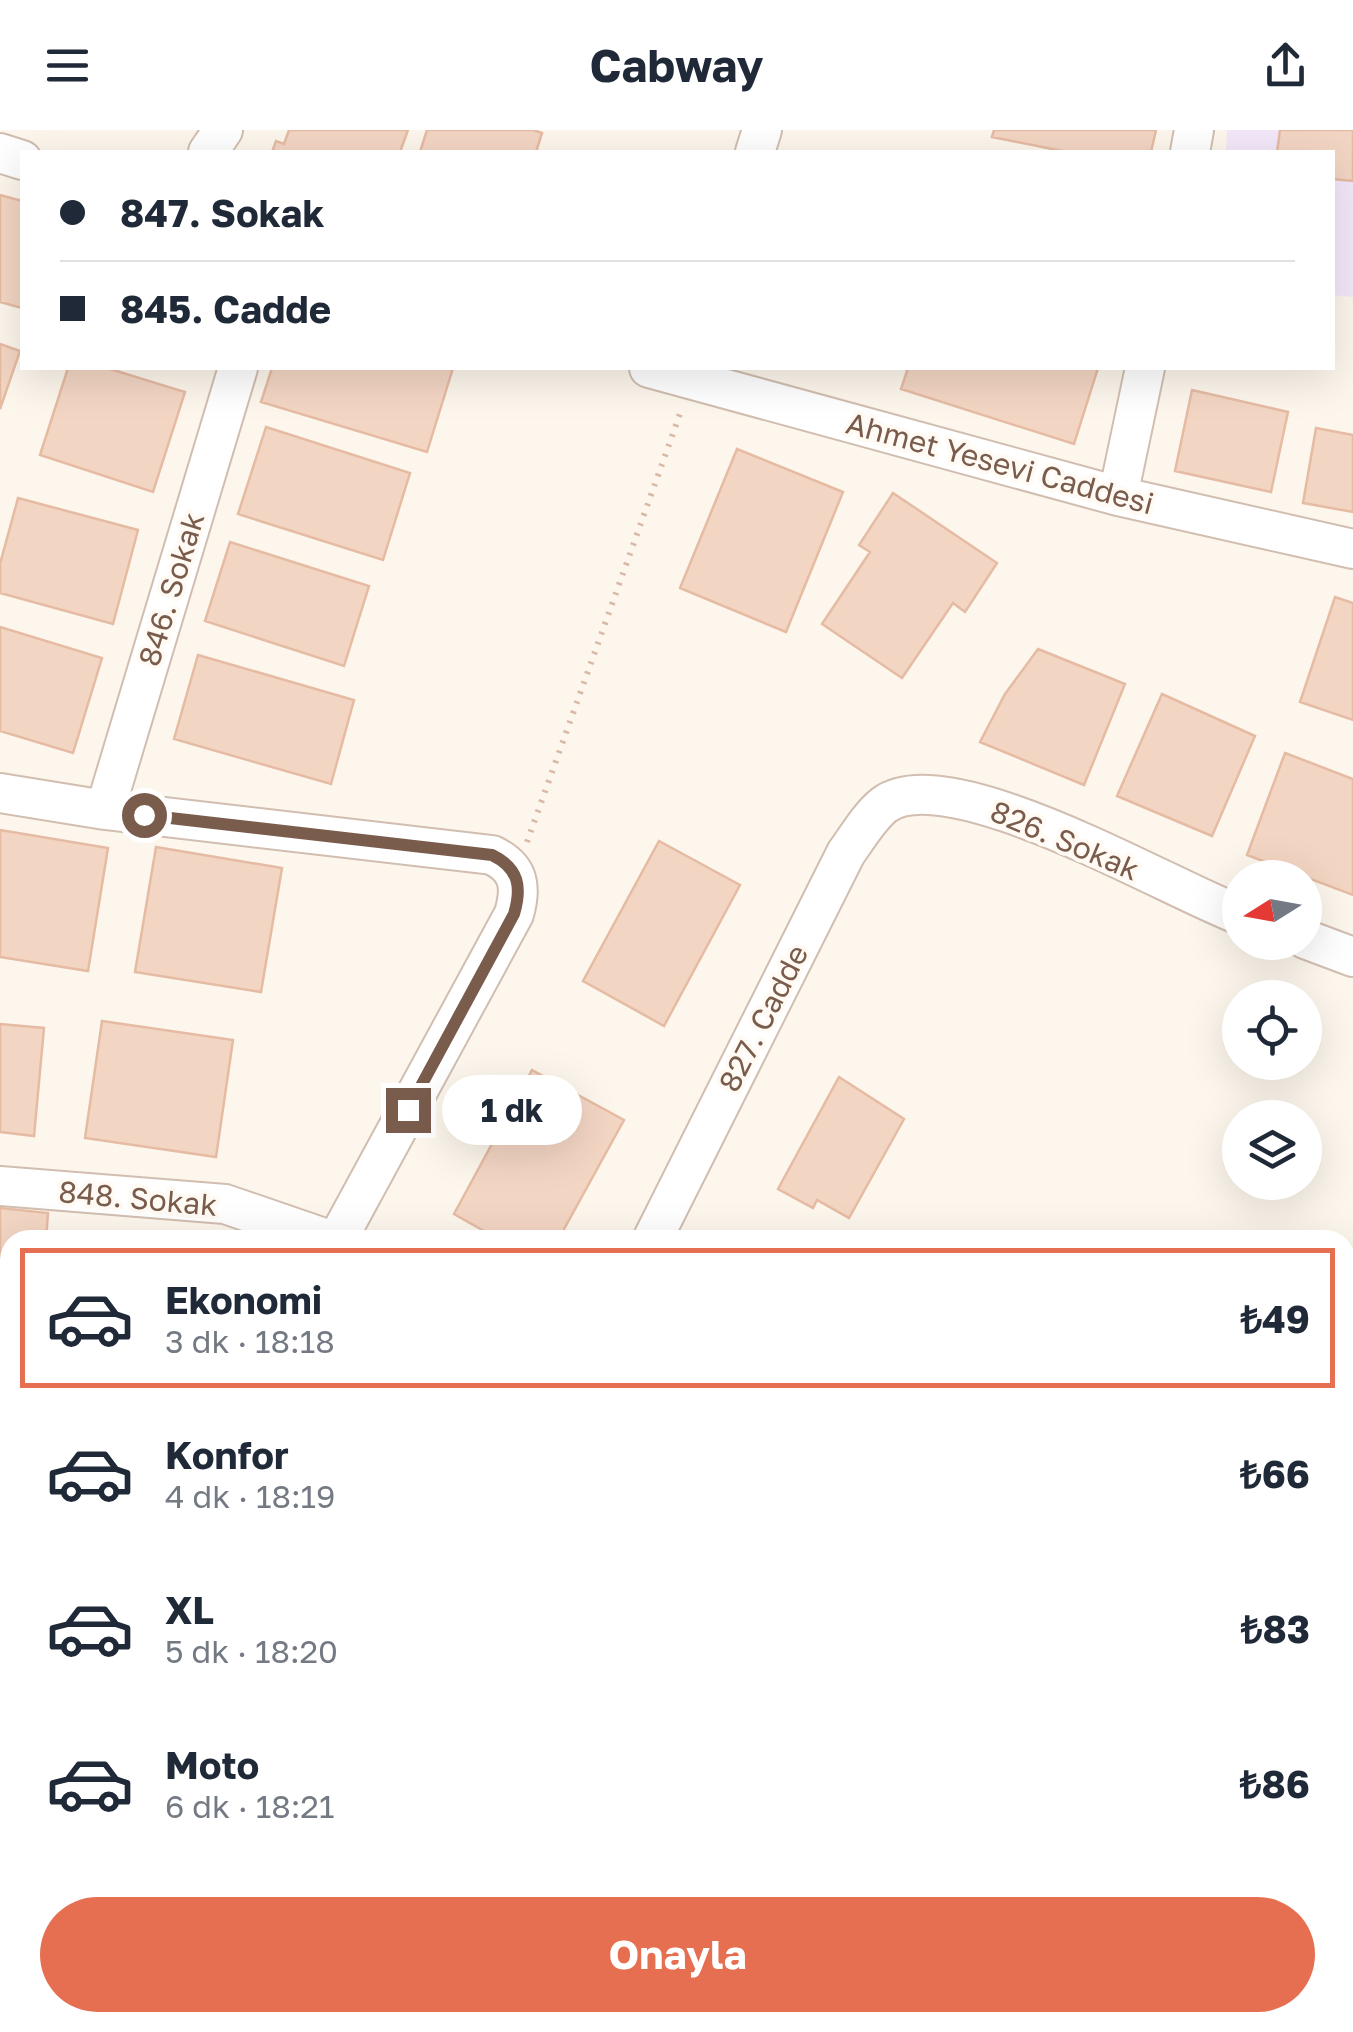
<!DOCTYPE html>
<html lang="tr">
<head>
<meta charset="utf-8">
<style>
	:root { --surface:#fff; --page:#f6f6f7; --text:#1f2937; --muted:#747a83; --line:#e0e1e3; --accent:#e76f51 }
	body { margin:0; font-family:"Golos Text",sans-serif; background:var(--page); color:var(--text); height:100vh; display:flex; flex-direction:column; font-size:38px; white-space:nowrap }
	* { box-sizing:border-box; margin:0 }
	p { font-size:32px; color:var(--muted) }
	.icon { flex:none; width:55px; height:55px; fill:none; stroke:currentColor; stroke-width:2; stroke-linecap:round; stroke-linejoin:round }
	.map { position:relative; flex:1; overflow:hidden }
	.details { position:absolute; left:0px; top:1100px; width:1355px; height:802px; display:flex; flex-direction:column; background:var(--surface); border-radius:30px 30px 0 0; box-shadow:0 10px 40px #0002 }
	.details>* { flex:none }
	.guide { position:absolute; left:20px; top:20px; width:1315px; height:220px; border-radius:0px; box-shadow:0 10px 40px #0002; display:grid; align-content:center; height:220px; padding:0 40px; background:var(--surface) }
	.needle { width:65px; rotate:259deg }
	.buttons { position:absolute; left:1222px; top:730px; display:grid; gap:20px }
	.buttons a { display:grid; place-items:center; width:100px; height:100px; border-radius:50%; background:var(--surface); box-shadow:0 10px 40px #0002; font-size:50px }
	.end { position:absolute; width:45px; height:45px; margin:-22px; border:12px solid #7a5c4d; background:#fff; box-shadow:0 0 0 5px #fff }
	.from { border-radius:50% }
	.bubble { position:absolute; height:70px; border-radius:35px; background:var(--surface); box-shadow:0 10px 40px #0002; font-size:32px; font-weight:700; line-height:70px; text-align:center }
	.guide b { display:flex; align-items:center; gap:35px; height:95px; font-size:38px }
	.guide b+b { border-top:2px solid var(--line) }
	.guide i { width:25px; height:25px; background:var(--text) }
	ul { padding:18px 0 0; list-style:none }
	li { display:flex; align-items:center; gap:30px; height:140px; margin:0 20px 15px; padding:0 20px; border:5px solid transparent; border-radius:0px }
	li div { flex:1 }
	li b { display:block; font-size:38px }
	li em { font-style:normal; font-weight:700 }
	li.current { border-color:var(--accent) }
	li>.icon { width:90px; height:90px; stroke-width:1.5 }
	.action { display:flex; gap:20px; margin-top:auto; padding:20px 40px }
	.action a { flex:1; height:115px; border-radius:60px; background:var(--accent); color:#fff; font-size:40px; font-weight:700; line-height:115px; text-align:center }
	header { display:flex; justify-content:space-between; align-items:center; height:130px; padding:0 40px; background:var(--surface); font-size:45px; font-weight:700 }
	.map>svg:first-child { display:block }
	.education { fill:#f3e8fa }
	.green { fill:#d8ecc9 }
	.building { fill:#f3d5c3; stroke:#e6bba3; stroke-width:2.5 }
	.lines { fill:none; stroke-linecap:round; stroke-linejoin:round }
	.minor-casing { stroke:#d1beb0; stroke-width:42 }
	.highway-casing { stroke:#dad1cd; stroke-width:60 }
	.path { stroke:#d9b8a5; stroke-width:6; stroke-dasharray:2.5 8; stroke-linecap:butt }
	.minor { stroke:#fff; stroke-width:38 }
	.highway { stroke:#f7b7a3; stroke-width:55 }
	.route { stroke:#7a5c4d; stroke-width:12 }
	.labels { text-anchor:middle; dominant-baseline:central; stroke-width:8; stroke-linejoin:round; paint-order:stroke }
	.street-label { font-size:30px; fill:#7a5c4d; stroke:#fffaf3 }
</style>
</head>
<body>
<header><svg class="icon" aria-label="menu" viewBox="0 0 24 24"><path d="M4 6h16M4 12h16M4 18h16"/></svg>Cabway<svg class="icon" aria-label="share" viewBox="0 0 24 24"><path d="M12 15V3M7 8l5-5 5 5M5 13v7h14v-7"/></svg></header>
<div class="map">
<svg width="1353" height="1902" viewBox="0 0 1353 1902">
	<rect width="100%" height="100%" fill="#fdf6ec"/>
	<path class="education" d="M1227 0H1353V167L1333 165 1332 22H1226Z"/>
	<path class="green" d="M10 1388V1672L0 1673V1390Z
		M1345 1435H1353V1663L1345 1662Z
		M161 1892H1158L1282 1902H74Z"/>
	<path class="building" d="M289 0H408L400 22H272L276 11 284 14Z
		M427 0H533L542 3 536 22H420Z
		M994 0H1156L1151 22H1067L992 7Z
		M1280 0H1353V51L1332 49V22H1277Z
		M0 65 22 71V178L0 172Z
		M0 214 20 221 0 279Z
		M68 238H107L185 262 153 362 40 325Z
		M272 238H453L427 322 261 272Z
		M908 238H1098L1074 314 901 259Z
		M1192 260 1288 282 1271 362 1175 341Z
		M266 297 410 343 383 430 238 384Z
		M1316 298 1353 305V382L1303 373Z
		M737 319 843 362 786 502 680 458Z
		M893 363 997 433 965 482 953 473 902 548 822 494 870 422 859 415Z
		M18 368 138 400 113 494 0 463V434Z
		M230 412 369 456 344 536 205 491Z
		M1335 467 1353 473V590L1300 572Z
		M0 497 102 528 73 623 0 601Z
		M1038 519 1125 554 1084 655 980 612 1005 564Z
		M198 525 354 570 331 654 174 609Z
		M1162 564 1255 606 1212 706 1117 666Z
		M1285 623 1353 649V765L1247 725Z
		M0 700 108 718 88 841 0 827Z
		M659 711 740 755 664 896 583 851Z
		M156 717 282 738 261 862 135 842Z
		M102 891 233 910 216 1027 85 1008Z
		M0 894 44 898 34 1006 0 1002Z
		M532 940 624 990 558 1110H500L454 1084Z
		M839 947 904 989 849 1088 817 1070 813 1078 778 1059Z
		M0 1078 48 1083 46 1110H10V1175L0 1174Z
		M0 1227 10 1228V1298H0Z"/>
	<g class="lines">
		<g class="minor-casing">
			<path id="minor" d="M208 22 223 0
				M755 22 762 0
				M1190 22 1194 0
				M0 23 22 30
				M649 238 1118 366 1353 419
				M1118 366 1145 238
				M0 663 105 680 492 725C519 738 522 756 514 784L337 1110
				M105 680 238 238
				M1305 809 1353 827
				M0 1056 225 1074 330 1110
				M652 1110 846 723C857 708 869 687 884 675 948 628 1168 758 1240 785
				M1345 1213 1353 1152
				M1345 1300 1353 1301
				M0 1363 10 1361"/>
		</g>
		<g class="highway-casing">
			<path id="highway" d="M1345 1741 1353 1742
				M0 1746 10 1744
				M1345 1828 1353 1829
				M0 1835 10 1834"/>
		</g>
		<path class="path" d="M527 712 681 281"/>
		<use href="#minor" class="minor"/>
		<use href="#highway" class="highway"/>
	</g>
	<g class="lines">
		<path class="route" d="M144 685 492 725C519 738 522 757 514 784L408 980"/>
	</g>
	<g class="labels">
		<g class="street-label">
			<text transform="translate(1000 333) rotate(15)">Ahmet Yesevi Caddesi</text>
			<text transform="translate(171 459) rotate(-73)">846. Sokak</text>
			<text transform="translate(1065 710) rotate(23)">826. Sokak</text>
			<text transform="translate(763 888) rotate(-63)">827. Cadde</text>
			<text transform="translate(138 1068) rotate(5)">848. Sokak</text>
		</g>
	</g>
</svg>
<div class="buttons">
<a><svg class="needle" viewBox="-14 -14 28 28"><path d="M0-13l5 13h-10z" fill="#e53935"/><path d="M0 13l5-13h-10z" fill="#747a83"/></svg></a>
<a><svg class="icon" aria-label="locate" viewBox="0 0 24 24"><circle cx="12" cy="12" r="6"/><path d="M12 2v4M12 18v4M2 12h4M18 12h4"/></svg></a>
<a><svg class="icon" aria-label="layers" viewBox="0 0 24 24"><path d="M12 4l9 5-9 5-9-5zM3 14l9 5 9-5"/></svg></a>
</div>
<i class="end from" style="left:144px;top:685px"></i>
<i class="end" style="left:408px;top:980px"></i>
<div class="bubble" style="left:442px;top:945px;width:140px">1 dk</div>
<div class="guide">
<b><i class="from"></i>847. Sokak</b>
<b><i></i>845. Cadde</b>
</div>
<section class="details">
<ul>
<li class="current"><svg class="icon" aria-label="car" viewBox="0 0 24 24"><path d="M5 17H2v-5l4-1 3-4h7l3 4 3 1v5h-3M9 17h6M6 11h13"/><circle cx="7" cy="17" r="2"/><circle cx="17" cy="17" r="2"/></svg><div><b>Ekonomi</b><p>3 dk · 18:18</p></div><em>₺49</em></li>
<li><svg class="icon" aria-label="car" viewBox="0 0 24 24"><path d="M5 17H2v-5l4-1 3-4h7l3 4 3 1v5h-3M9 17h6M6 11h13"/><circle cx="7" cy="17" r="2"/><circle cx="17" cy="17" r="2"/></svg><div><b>Konfor</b><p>4 dk · 18:19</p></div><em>₺66</em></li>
<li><svg class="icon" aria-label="car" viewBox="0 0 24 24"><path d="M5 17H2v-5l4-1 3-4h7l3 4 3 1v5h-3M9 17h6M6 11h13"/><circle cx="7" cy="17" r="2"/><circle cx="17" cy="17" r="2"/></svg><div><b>XL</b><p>5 dk · 18:20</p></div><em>₺83</em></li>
<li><svg class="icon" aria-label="car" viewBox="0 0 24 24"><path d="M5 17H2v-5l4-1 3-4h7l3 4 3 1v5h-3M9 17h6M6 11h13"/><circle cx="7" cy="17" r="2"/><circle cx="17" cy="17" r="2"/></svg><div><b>Moto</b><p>6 dk · 18:21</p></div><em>₺86</em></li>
</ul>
<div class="action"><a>Onayla</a></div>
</section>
</div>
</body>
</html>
